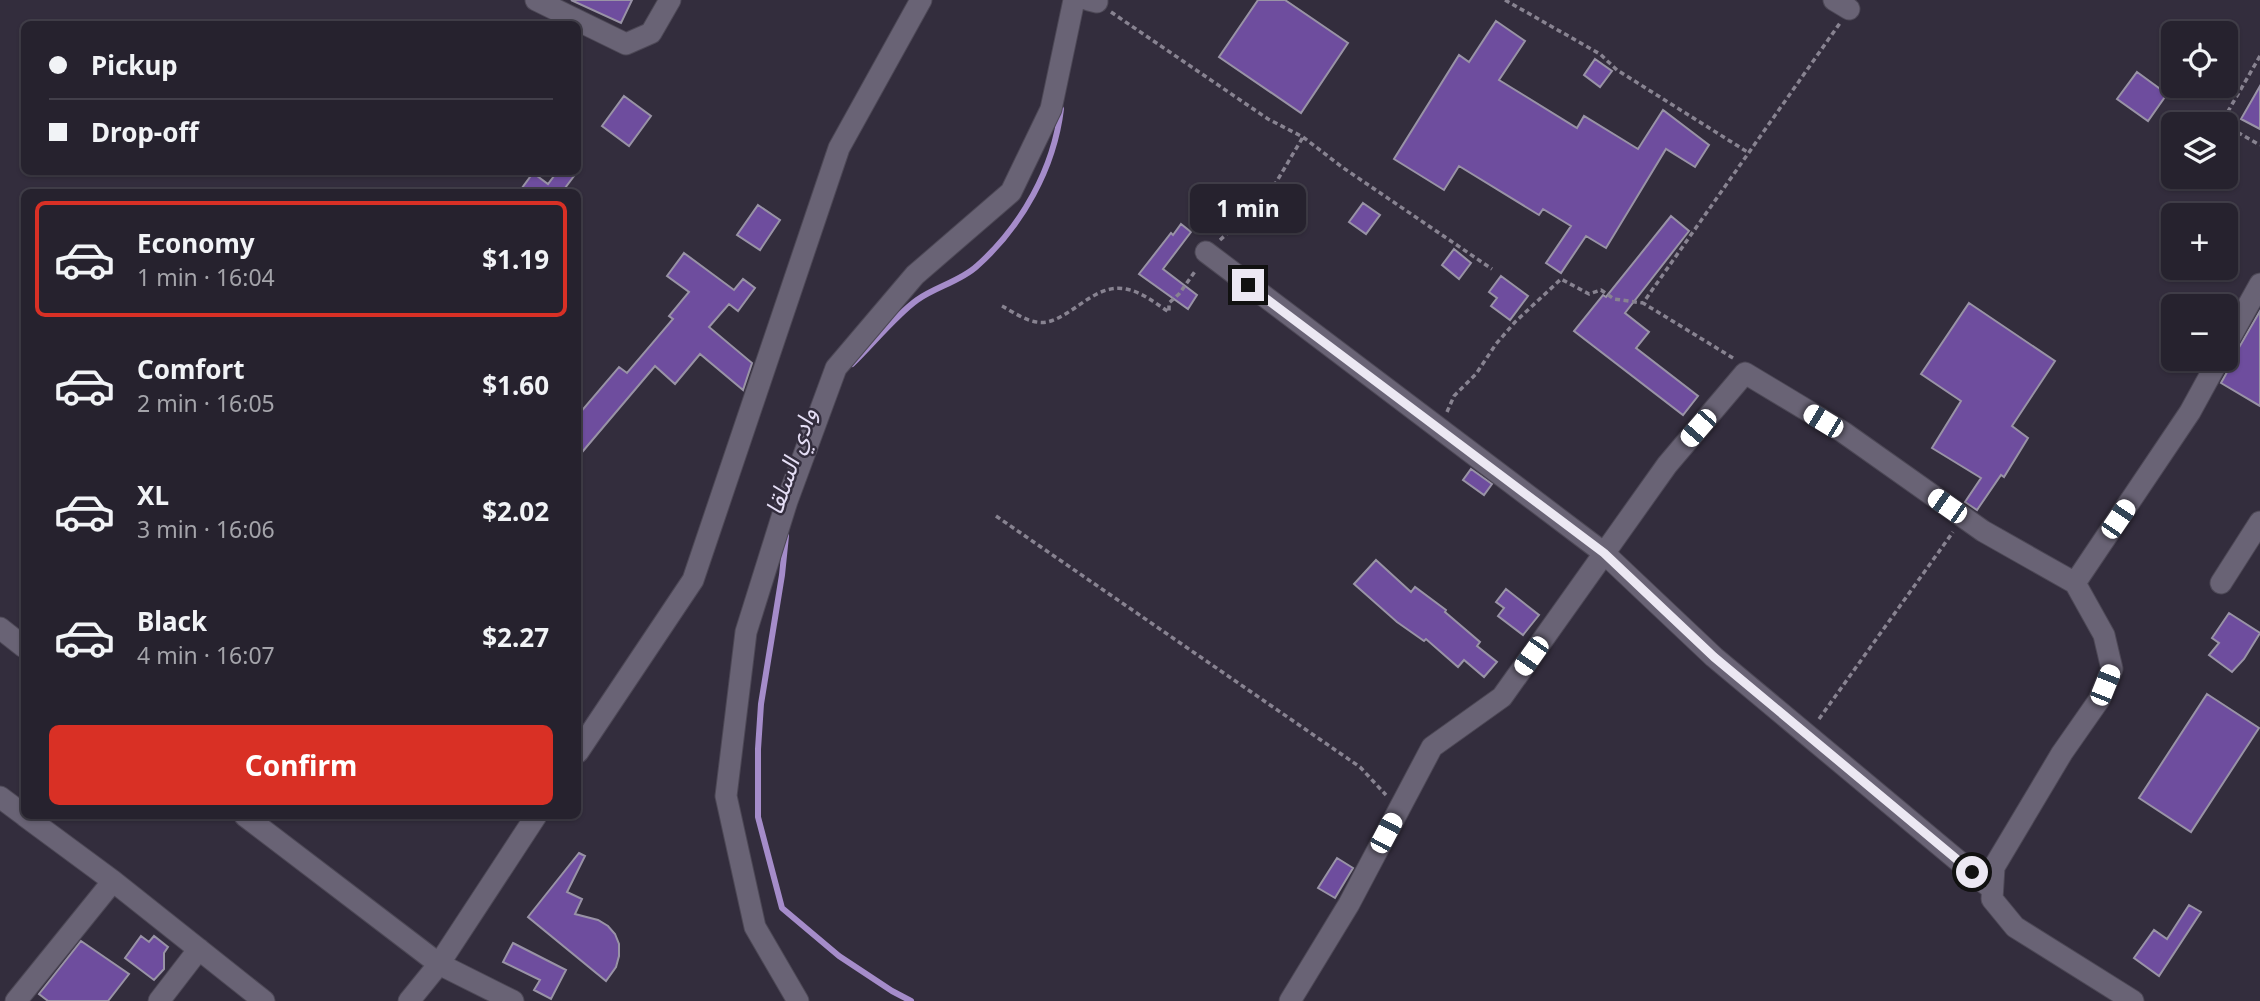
<!DOCTYPE html>
<html lang="en">
<head>
<meta charset="utf-8">
<style>
	:root { --surface:#26222e; --page:#2e2a36; --text:#f1f3f6; --muted:#a4a4aa; --line:#423f4a; --accent:#d93025 }
	body { margin:0; font-family:"Noto Sans","Noto Sans Arabic",sans-serif; background:var(--page); color:var(--text); height:100vh; display:flex; flex-direction:column; font-size:26px; white-space:nowrap }
	* { box-sizing:border-box; margin:0 }
	p { font-size:23px; color:var(--muted) }
	.icon { flex:none; width:38px; height:38px; fill:none; stroke:currentColor; stroke-width:2; stroke-linecap:round; stroke-linejoin:round }
	.map { position:relative; flex:1; overflow:hidden }
	.drawer { position:absolute; left:21px; top:189px; width:560px; height:630px; display:flex; flex-direction:column; background:var(--surface); border-radius:10px; box-shadow:0 2px 5px #0004,0 0 0 2px var(--line) }
	.drawer>* { flex:none }
	.hud { position:absolute; left:21px; top:21px; width:560px; height:154px; border-radius:10px; box-shadow:0 2px 5px #0004,0 0 0 2px var(--line); display:grid; align-content:center; height:154px; padding:0 28px; background:var(--surface) }
	.buttons { position:absolute; left:2161px; top:21px; display:grid; gap:14px }
	.buttons a { display:grid; place-items:center; width:77px; height:77px; border-radius:10px; background:var(--surface); box-shadow:0 2px 5px #0004,0 0 0 2px var(--line); font-size:35px }
	.end { position:absolute; width:32px; height:32px; margin:-16px; border:9px solid #ece8f3; background:#111; box-shadow:0 0 0 4px #111 }
	.from { border-radius:50% }
	.bubble { position:absolute; height:49px; border-radius:10px; background:var(--surface); box-shadow:0 2px 5px #0004,0 0 0 2px var(--line); font-size:23px; font-weight:700; line-height:49px; text-align:center }
	.car { position:absolute; width:21px; height:42px; margin:-21px -10px; border-radius:9px; box-shadow:0 0 5px 2px #0007; background:linear-gradient(#fff 24%,#345 0 40%,#fff 0 76%,#345 0 86%,#fff 0) }
	.hud b { display:flex; align-items:center; gap:24px; height:66px; font-size:26px }
	.hud b+b { border-top:2px solid var(--line) }
	.hud i { width:18px; height:18px; background:var(--text) }
	ul { padding:12px 0 0; list-style:none }
	li { display:flex; align-items:center; gap:21px; height:116px; margin:0 14px 10px; padding:0 14px; border:4px solid transparent; border-radius:10px }
	li div { flex:1 }
	li b { display:block; font-size:26px }
	li em { font-style:normal; font-weight:700 }
	li.on { border-color:var(--accent) }
	li>.icon { width:63px; height:63px; stroke-width:1.5 }
	.cta { display:flex; gap:14px; margin-top:auto; padding:14px 28px }
	.cta a { flex:1; height:80px; border-radius:10px; background:var(--accent); color:#fff; font-size:28px; font-weight:700; line-height:80px; text-align:center }
	.map>svg:first-child { display:block }
	.lines { fill:none; stroke-linecap:round; stroke-linejoin:round }
	.stream { stroke:#a58cca; stroke-width:6 }
	.building { fill:#6e4d9e; stroke:#9993a6; stroke-width:2 }
	.minor-casing { stroke:#4d4856; stroke-width:23 }
	.path { stroke:#888391; stroke-width:3.5; stroke-dasharray:5 3.5; stroke-linecap:butt }
	.minor { stroke:#696375; stroke-width:21 }
	.route { stroke:#ece8f3; stroke-width:9 }
	.labels { text-anchor:middle; dominant-baseline:central; stroke-width:5; stroke-linejoin:round; paint-order:stroke }
	.water-label { font-size:24px; font-style:italic; fill:#e5def5; stroke:#332d3d }
</style>
</head>
<body>
<div class="map">
<svg width="2260" height="1001" viewBox="0 0 2260 1001">
	<rect width="100%" height="100%" fill="#332d3d"/>
	<g class="lines">
		<path class="stream" d="M852 364C871 346 896 315 917 300 935 287 961 281 977 266 1022 226 1054 168 1061 109
			M786 536 782 575 761 704 758 749V817L782 908 839 956 892 991 911 1001"/>
	</g>
	<path class="building" d="M571 0H632L621 23Z
		M1258 0H1285L1348 43 1301 113 1219 57Z
		M1496 21 1525 41 1499 80 1577 128 1584 116 1638 149 1663 110 1709 145 1695 167 1666 149 1606 248 1586 236 1561 273 1546 263 1571 226 1543 209 1539 215 1459 166 1444 190 1394 159 1459 55 1469 62Z
		M1595 59 1612 71 1600 87 1584 75Z
		M2137 72 2167 94 2148 121 2117 99Z
		M2260 86V129L2241 119Z
		M624 96 651 116 629 146 602 126Z
		M557 172H577L562 192H519L533 173 548 184Z
		M1363 203 1380 215 1366 234 1349 222Z
		M758 205 780 220 760 250 737 235Z
		M1671 216 1689 231 1625 313 1649 332 1636 348 1698 396 1683 415 1574 331 1603 295 1606 297Z
		M1181 224 1191 232 1163 269 1197 295 1188 309 1139 274 1171 233 1173 235Z
		M1454 249 1471 263 1459 279 1442 265Z
		M684 253 734 290 743 279 755 288 738 311 729 304 709 327 752 363 743 390 700 354 675 384 655 366 578 457V415L619 367 627 373 673 319 669 316 689 292 667 276Z
		M1501 276 1528 296 1510 320 1491 306 1497 298 1489 292Z
		M1969 303 2055 361 2012 426 2028 438 2004 477 2001 475 1977 510 1965 502 1981 478 1932 448 1961 401 1921 374Z
		M2260 311V406L2221 383 2231 365 2232 357 2237 351Z
		M1471 469 1492 484 1484 495 1463 480Z
		M1376 560 1411 592 1415 587 1446 610 1445 612 1480 642 1477 646 1497 662 1484 677 1464 660 1458 667 1426 639 1424 641 1397 622 1354 584Z
		M1506 589 1539 615 1523 635 1498 616 1504 608 1496 602Z
		M2229 613 2260 633 2244 659 2232 672 2209 655 2219 643 2212 638Z
		M2207 694 2259 728 2191 832 2139 798Z
		M579 853 585 856 567 892 582 899 575 914 598 920 608 926 615 934 619 944V956L616 967 606 981 528 917Z
		M1337 858 1353 868 1335 898 1318 888Z
		M2189 905 2201 912 2159 976 2134 958 2154 930 2167 939Z
		M141 936 149 942 154 936 168 947 164 953V969L154 980 125 958Z
		M81 941 129 974 108 1001H48L39 994Z
		M513 943 566 970 551 999 534 990 540 980 503 962Z"/>
	<g class="lines">
		<g class="minor-casing">
			<path id="minor" d="M536 0 626 44 651 33 670 0
				M1089 0 1097 2V0
				M1834 0 1849 9
				M1206 252 1604 553 1714 657 1992 889
				M2226 345 2260 284
				M2075 583 2190 412 2219 359
				M2221 583 2260 522
				M0 628 24 647
				M578 752 693 580 839 148 921 0
				M0 797 24 815
				M25 816 113 881 264 1001
				M245 816 439 964 513 1001
				M16 1001 113 881
				M159 1001 199 949
				M409 1001 439 964 536 816
				M798 1001 755 927 726 796 746 632 787 501 836 368 915 275 1011 192 1051 109 1074 0
				M1290 1001 1349 904 1432 747 1502 697 1667 465 1745 373 1843 432 1983 531 2075 583 2104 635 2112 669 2099 700 2062 753 1994 867 1992 899 2015 927 2133 1001"/>
		</g>
		<path class="path" d="M1505 0 1600 54 1617 70 1749 153
			M1111 12 1268 119 1303 137 1342 167 1492 269
			M2260 56 2223 120 2228 127 2260 145
			M1220 240 1268 196 1303 137
			M1002 306C1015 313 1031 325 1047 322 1074 316 1095 283 1126 289 1142 292 1155 303 1169 312V303L1179 294 1196 270
			M1733 358 1643 303 1840 23
			M1447 412 1454 396 1476 374 1496 344 1515 322 1561 279 1589 294 1601 290 1614 299 1643 303
			M996 516 1360 767 1386 795
			M1819 719 1953 532"/>
		<use href="#minor" class="minor"/>
	</g>
	<g class="lines">
		<path class="route" d="M1248 285 1604 553 1714 657 1972 872"/>
	</g>
	<g class="labels">
		<g class="water-label">
			<text transform="translate(790 461) rotate(-71)">وادي السلقا</text>
		</g>
	</g>
</svg>
<div class="buttons">
<a><svg class="icon" aria-label="locate" viewBox="0 0 24 24"><circle cx="12" cy="12" r="6"/><path d="M12 2v4M12 18v4M2 12h4M18 12h4"/></svg></a>
<a><svg class="icon" aria-label="layers" viewBox="0 0 24 24"><path d="M12 4l9 5-9 5-9-5zM3 14l9 5 9-5"/></svg></a>
<a>+</a>
<a>−</a>
</div>
<i class="end from" style="left:1972px;top:872px"></i>
<i class="end" style="left:1248px;top:285px"></i>
<div class="bubble" style="left:1190px;top:184px;width:116px">1 min</div>
<i class="car" style="left:1823px;top:421px;rotate:301deg"></i>
<i class="car" style="left:1698px;top:428px;rotate:221deg"></i>
<i class="car" style="left:1947px;top:506px;rotate:305deg"></i>
<i class="car" style="left:2118px;top:519px;rotate:34deg"></i>
<i class="car" style="left:1531px;top:656px;rotate:215deg"></i>
<i class="car" style="left:2105px;top:685px;rotate:22deg"></i>
<i class="car" style="left:1386px;top:833px;rotate:28deg"></i>
<div class="hud">
<b><i class="from"></i>Pickup</b>
<b><i></i>Drop-off</b>
</div>
<section class="drawer">
<ul>
<li class="on"><svg class="icon" aria-label="car" viewBox="0 0 24 24"><path d="M5 17H2v-5l4-1 3-4h7l3 4 3 1v5h-3M9 17h6M6 11h13"/><circle cx="7" cy="17" r="2"/><circle cx="17" cy="17" r="2"/></svg><div><b>Economy</b><p>1 min · 16:04</p></div><em>$1.19</em></li>
<li><svg class="icon" aria-label="car" viewBox="0 0 24 24"><path d="M5 17H2v-5l4-1 3-4h7l3 4 3 1v5h-3M9 17h6M6 11h13"/><circle cx="7" cy="17" r="2"/><circle cx="17" cy="17" r="2"/></svg><div><b>Comfort</b><p>2 min · 16:05</p></div><em>$1.60</em></li>
<li><svg class="icon" aria-label="car" viewBox="0 0 24 24"><path d="M5 17H2v-5l4-1 3-4h7l3 4 3 1v5h-3M9 17h6M6 11h13"/><circle cx="7" cy="17" r="2"/><circle cx="17" cy="17" r="2"/></svg><div><b>XL</b><p>3 min · 16:06</p></div><em>$2.02</em></li>
<li><svg class="icon" aria-label="car" viewBox="0 0 24 24"><path d="M5 17H2v-5l4-1 3-4h7l3 4 3 1v5h-3M9 17h6M6 11h13"/><circle cx="7" cy="17" r="2"/><circle cx="17" cy="17" r="2"/></svg><div><b>Black</b><p>4 min · 16:07</p></div><em>$2.27</em></li>
</ul>
<div class="cta"><a>Confirm</a></div>
</section>
</div>
</body>
</html>
